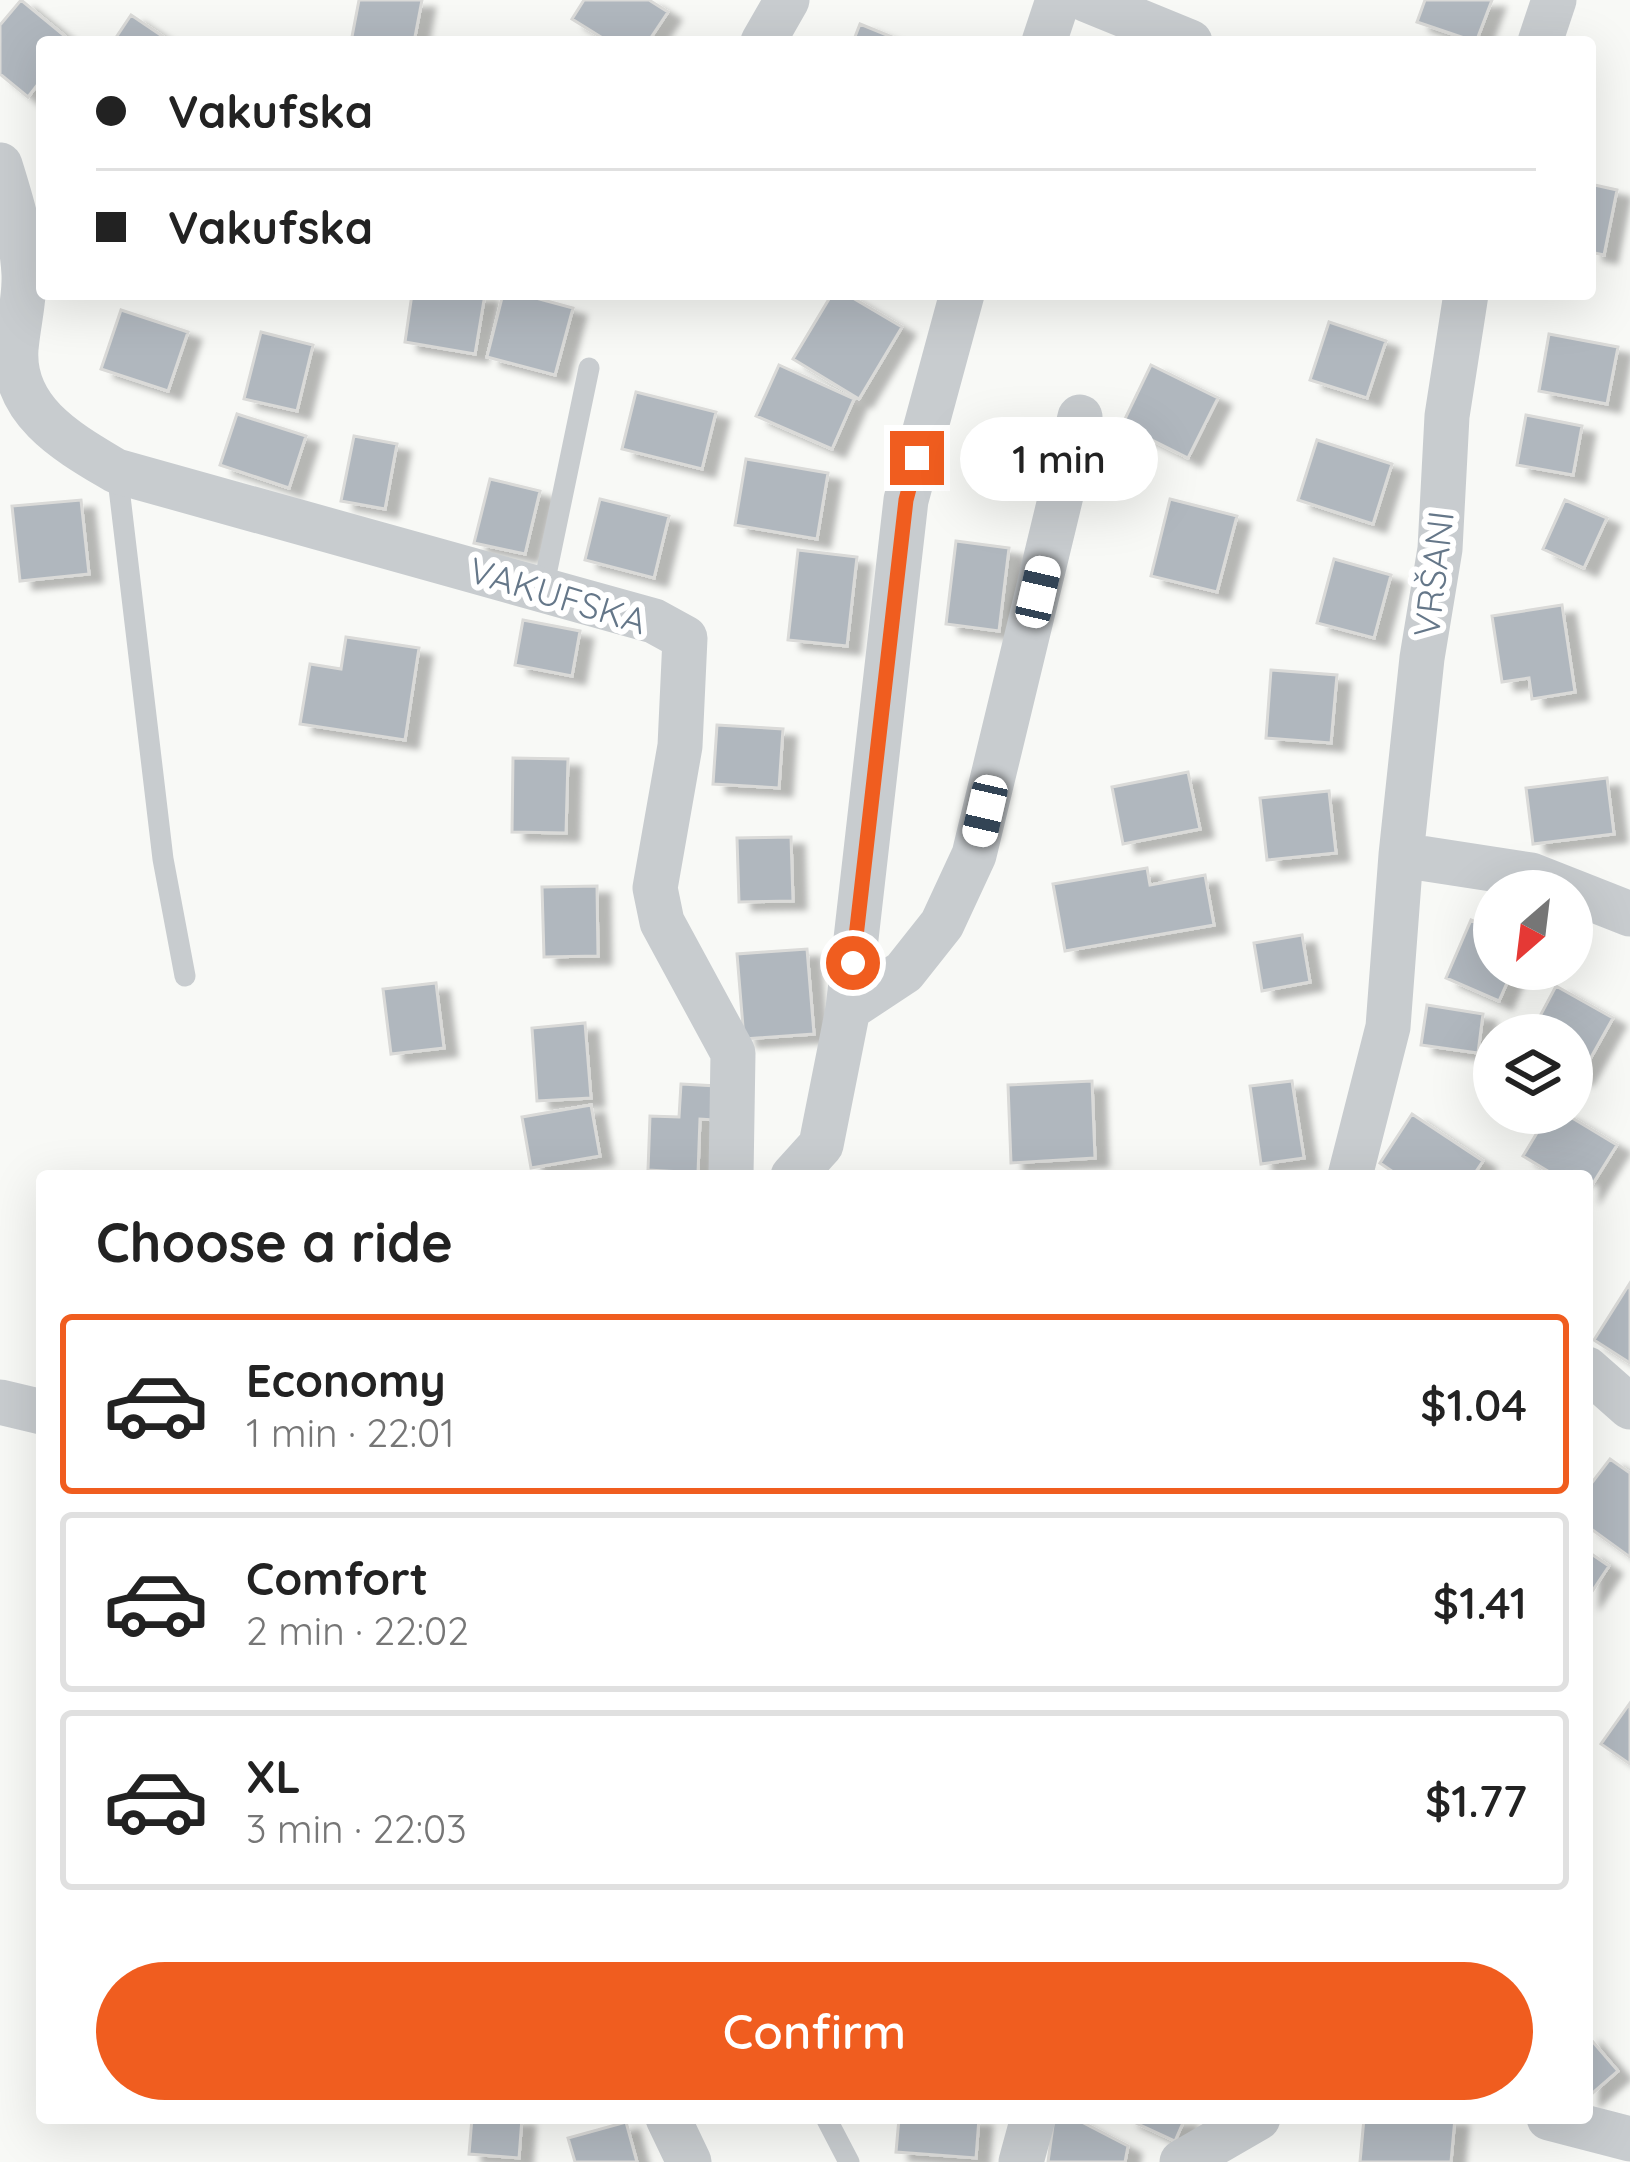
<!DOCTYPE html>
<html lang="en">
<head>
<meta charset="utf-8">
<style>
	:root { --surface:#fff; --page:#f6f6f6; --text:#222; --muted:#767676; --line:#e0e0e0; --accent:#f05d1f }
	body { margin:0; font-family:Quicksand,sans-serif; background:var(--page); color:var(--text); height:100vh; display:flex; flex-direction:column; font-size:45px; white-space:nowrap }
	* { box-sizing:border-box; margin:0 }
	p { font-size:39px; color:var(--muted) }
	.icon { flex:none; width:66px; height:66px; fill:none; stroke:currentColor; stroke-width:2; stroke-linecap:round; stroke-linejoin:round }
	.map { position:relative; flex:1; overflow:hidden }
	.details { position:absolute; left:36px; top:1170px; width:1557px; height:954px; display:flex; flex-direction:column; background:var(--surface); border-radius:12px; box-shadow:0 12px 48px #0002 }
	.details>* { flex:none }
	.top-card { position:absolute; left:36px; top:36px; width:1560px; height:264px; border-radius:12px; box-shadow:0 12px 48px #0002; display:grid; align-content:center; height:264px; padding:0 60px; background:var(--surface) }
	.needle { width:78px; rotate:208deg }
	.controls { position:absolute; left:1473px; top:870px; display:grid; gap:24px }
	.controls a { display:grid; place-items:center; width:120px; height:120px; border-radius:50%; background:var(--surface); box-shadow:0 12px 48px #0002; font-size:60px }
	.end { position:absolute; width:54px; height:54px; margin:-27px; border:15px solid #f05d1f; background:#fff; box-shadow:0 0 0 6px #fff }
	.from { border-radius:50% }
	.bubble { position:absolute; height:84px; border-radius:42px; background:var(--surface); box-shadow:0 12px 48px #0002; font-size:39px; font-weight:600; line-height:84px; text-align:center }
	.car { position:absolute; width:36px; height:72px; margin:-36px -18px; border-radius:15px; box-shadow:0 0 9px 3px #0007; background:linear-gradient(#fff 24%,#345 0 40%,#fff 0 76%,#345 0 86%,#fff 0) }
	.top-card b { display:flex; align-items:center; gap:42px; height:114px; font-size:45px }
	.top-card b+b { border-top:3px solid var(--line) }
	.top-card i { width:30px; height:30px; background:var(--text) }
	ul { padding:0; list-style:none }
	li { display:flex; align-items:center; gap:36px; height:180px; margin:0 24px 18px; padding:0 36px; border:6px solid var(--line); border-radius:12px }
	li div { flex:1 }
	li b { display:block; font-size:45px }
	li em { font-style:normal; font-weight:600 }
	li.on { border-color:var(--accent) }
	li>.icon { width:108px; height:108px; stroke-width:1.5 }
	h2 { padding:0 60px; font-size:54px; line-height:144px }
	.button { display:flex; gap:24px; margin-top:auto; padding:24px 60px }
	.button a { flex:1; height:138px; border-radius:72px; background:var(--accent); color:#fff; font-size:48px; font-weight:600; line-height:138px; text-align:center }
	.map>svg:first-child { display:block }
	.building { fill:#b0b7be; stroke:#dadad8; stroke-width:3; filter:url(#shadow) }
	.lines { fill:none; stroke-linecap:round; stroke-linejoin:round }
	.service { stroke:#c8cccf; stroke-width:21 }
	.minor { stroke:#c8cccf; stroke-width:45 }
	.route { stroke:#f05d1f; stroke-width:15 }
	.labels { text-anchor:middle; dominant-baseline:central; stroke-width:12; stroke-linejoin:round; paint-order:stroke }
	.street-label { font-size:36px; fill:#657789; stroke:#fff }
</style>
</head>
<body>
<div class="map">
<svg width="1630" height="2162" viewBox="0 0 1630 2162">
	<defs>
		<filter id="shadow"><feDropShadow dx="13" dy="8" stdDeviation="3" flood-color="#0004"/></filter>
	</defs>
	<rect width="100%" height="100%" fill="#f8f9f6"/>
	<path class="building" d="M21 0 72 42H42V79L28 97 0 74V25Z
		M359 0H422L414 42H351Z
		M584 0H649L668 12 648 42H609L572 19Z
		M1425 0H1492L1476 42 1417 22Z
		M131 15 171 42H113Z
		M860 24 904 42H853Z
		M1590 184 1617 190 1604 255 1590 252Z
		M412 294H485L475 354 405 342Z
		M503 294H521L573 308 555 375 487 357Z
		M832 294H846L902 327 859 399 793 359Z
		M121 310 188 332 168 391 101 369Z
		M1329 322 1386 341 1367 398 1310 380Z
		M261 332 313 345 297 411 244 399Z
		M1549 334 1618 347 1607 404 1539 391Z
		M779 365 854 399 832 449 756 416Z
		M1151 365 1218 398 1188 458 1122 425Z
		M636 392 716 412 702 469 622 449Z
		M237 414 306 436 289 488 220 465Z
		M1526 415 1582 426 1573 475 1517 465Z
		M354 436 397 444 385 509 341 501Z
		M1317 440 1392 464 1373 524 1298 500Z
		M746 459 828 473 817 539 735 525Z
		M490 479 540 491 525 554 474 543Z
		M600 499 669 516 654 578 585 560Z
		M1170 499 1237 516 1217 592 1151 576Z
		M81 500 89 574 20 581 12 506Z
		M1565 500 1607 518 1584 568 1543 549Z
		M956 541 1009 548 999 631 946 624Z
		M798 550 857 557 847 646 788 640Z
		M1334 559 1391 575 1374 638 1317 623Z
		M1562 605 1575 692 1532 699 1529 678 1502 682 1492 616Z
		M523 620 580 631 572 676 515 665Z
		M346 637 419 648 405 740 300 724 310 664 341 669Z
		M1271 670 1337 675 1331 743 1266 738Z
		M717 725 783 729 779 788 713 784Z
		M513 758 568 759 566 833 512 832Z
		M1188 772 1200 829 1123 844 1112 787Z
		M1607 778 1614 834 1533 844 1526 788Z
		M1329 791 1336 853 1267 860 1260 798Z
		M791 837 793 901 739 902 737 838Z
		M1147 868 1150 885 1205 875 1214 925 1065 951 1053 884Z
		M597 886 598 956 544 957 542 887Z
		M1471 920 1494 930V969H1513L1499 1001 1446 978Z
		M1302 935 1310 982 1262 991 1254 943Z
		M807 949 814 1034 744 1039 737 954Z
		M436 983 444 1048 391 1054 383 989Z
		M1556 986 1613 1018 1580 1077 1572 1073V1035H1530Z
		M1427 1005 1483 1014 1478 1053 1421 1045Z
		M585 1023 591 1098 537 1101 532 1028Z
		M1092 1081 1095 1158 1011 1163 1008 1085Z
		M1292 1081 1304 1158 1261 1164 1250 1086Z
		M681 1084 717 1086 715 1120 700 1119 698 1173 648 1170 650 1116 679 1117Z
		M591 1105 600 1156 531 1168 522 1117Z
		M1549 1113H1564L1617 1145 1587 1193V1176H1556L1523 1156Z
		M1412 1114 1483 1161 1473 1176H1399L1380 1163Z
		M1630 1283V1363L1594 1340Z
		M1610 1459 1630 1473V1557L1587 1526V1489Z
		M1587 1551 1609 1566 1587 1599Z
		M1630 1703V1764L1601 1744Z
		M1587 2035 1618 2071 1587 2098Z
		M472 2118H522L519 2158 469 2154Z
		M899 2118H979L976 2158 896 2152Z
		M1054 2118H1074L1128 2146 1125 2162H1048Z
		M1125 2118H1185L1175 2141Z
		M1364 2118H1455L1451 2162H1360Z
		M626 2122 637 2162H575L568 2138Z"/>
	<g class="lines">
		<path class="service" d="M117 471 163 859 185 976
			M543 589 589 368
			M826 2118 849 2162"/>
		<path class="minor" d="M1087 0 1190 42
			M763 42 787 0
			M1044 42 1058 0
			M1540 42 1554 0
			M0 165C11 200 22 236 24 274 25 299 18 324 16 349 12 412 69 443 116 471L654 621 685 638 680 746 655 888 662 922 733 1053 731 1176
			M1401 855 1531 875 1630 914
			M848 1009 904 972 942 924 974 855 1080 417
			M793 1176 821 1145 848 1009 906 500 962 294
			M1350 1176 1388 1027 1401 855 1422 658 1440 549 1447 416 1466 294
			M1587 1369 1630 1407
			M0 1402 42 1412
			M668 2118 689 2162
			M1549 2118 1630 2139
			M1021 2162 1033 2118
			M1182 2162 1258 2118"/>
	</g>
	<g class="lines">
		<path class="route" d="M853 963 906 500 917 458"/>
	</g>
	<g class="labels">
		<g class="street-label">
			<text transform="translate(1433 574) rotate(-83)">VRŠANI</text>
			<text transform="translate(558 595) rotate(17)">VAKUFSKA</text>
		</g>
	</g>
</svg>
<div class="controls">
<a><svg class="needle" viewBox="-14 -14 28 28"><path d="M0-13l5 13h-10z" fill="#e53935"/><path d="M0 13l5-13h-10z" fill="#767676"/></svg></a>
<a><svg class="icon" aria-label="layers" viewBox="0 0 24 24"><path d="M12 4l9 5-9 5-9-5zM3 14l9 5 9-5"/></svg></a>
</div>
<i class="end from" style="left:853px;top:963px"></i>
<i class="end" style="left:917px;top:458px"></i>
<div class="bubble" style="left:960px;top:417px;width:198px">1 min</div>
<i class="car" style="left:1038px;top:592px;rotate:13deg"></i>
<i class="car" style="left:985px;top:811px;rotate:193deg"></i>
<div class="top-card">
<b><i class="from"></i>Vakufska</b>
<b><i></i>Vakufska</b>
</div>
<section class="details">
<h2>Choose a ride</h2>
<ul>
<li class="on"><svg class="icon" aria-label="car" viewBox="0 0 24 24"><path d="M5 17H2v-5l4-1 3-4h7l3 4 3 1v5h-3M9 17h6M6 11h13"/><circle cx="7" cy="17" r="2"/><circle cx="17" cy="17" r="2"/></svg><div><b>Economy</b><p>1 min · 22:01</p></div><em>$1.04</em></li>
<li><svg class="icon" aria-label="car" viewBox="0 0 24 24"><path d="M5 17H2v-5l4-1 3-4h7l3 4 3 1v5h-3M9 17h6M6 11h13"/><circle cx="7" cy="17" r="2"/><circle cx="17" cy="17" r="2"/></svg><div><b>Comfort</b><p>2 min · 22:02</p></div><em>$1.41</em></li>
<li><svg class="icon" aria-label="car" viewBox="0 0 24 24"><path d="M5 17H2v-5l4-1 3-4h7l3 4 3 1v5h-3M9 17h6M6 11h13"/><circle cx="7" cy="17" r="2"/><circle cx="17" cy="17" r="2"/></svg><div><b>XL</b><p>3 min · 22:03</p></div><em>$1.77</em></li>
</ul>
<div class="button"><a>Confirm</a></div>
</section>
</div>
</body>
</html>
